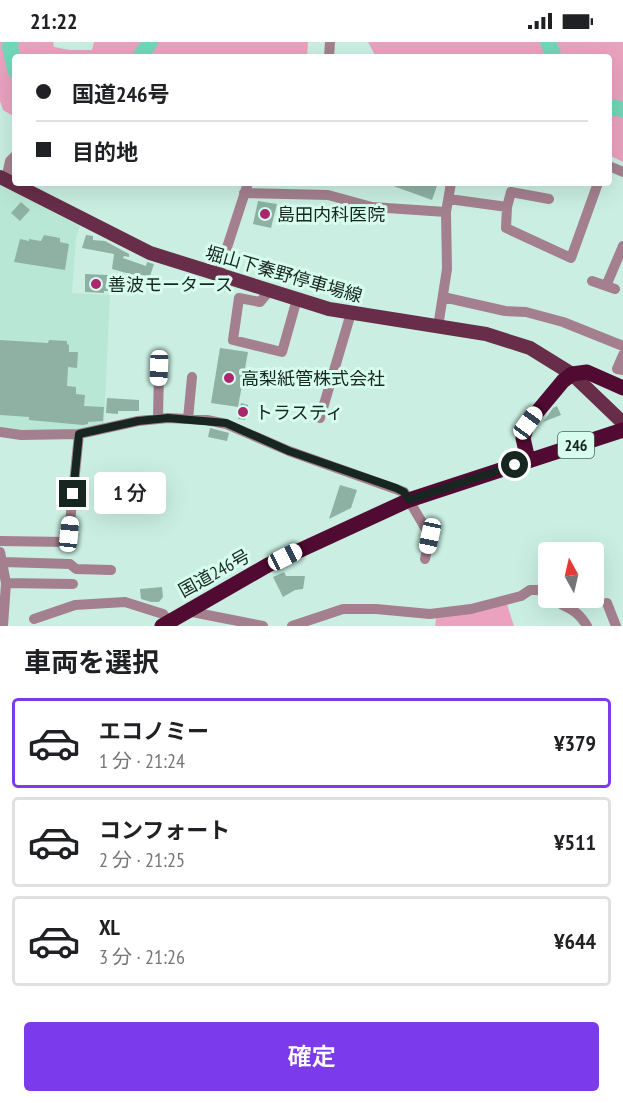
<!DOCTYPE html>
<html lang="ja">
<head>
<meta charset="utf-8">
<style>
	:root { --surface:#fff; --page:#f6f6f6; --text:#202124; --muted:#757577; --line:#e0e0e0; --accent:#7c3aed }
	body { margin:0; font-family:"PT Sans Narrow","Noto Sans JP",sans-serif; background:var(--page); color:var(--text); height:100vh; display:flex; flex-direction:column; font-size:22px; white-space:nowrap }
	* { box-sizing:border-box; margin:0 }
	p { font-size:20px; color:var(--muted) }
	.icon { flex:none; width:33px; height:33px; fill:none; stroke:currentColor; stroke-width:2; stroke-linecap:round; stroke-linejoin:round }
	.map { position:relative; height:584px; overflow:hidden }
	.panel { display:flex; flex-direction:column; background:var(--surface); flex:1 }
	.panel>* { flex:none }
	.guide { position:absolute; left:12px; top:12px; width:600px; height:132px; border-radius:6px; box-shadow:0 6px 24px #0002; display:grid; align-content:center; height:132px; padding:0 24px; background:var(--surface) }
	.needle { width:39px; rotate:352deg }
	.fabs { position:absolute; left:538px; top:500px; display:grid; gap:12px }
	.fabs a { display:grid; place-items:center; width:66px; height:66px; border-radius:6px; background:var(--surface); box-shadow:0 6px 24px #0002; font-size:30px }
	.end { position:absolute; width:27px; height:27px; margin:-14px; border:8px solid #182621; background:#fff; box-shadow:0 0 0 3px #fff }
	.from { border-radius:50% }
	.bubble { position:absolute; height:42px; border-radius:6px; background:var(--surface); box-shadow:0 6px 24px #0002; font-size:20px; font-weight:600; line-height:42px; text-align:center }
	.car { position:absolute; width:18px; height:36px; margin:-18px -9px; border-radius:8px; box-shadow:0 0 4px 2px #0007; background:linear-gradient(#fff 24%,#345 0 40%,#fff 0 76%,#345 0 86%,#fff 0) }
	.guide b { display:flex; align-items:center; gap:21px; height:57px; font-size:22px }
	.guide b+b { border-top:2px solid var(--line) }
	.guide i { width:15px; height:15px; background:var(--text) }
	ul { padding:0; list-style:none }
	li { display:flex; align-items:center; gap:18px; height:90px; margin:0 12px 9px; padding:0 12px; border:3px solid var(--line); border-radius:6px }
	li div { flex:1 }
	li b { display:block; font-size:22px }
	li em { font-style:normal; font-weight:600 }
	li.current { border-color:var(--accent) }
	li>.icon { width:54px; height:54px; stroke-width:1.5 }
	h2 { padding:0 24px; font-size:27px; line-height:72px }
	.action { display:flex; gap:12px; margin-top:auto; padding:12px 24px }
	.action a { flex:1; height:69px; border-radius:6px; background:var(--accent); color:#fff; font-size:24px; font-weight:600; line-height:69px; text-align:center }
	.status { display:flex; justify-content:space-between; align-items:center; height:42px; padding:0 30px; background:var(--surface); direction:ltr }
	.status svg { height:16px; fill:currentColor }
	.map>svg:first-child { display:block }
	.built { fill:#b9e7d6 }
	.green { fill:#eaa2bf }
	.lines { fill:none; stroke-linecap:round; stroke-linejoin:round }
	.river { stroke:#71d8b7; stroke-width:16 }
	.building { fill:#8eb1a4 }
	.minor { stroke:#a4808e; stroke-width:10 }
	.major { stroke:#682d48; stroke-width:14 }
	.highway { stroke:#510a31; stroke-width:15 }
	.route { stroke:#182621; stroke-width:8 }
	.poi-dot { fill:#ac266d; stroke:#d7fdef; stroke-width:2 }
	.labels { text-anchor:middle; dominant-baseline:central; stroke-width:6; stroke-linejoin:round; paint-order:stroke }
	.shield { fill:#d7fdef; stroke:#51665f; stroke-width:1.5 }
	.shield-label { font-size:16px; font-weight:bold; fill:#182621 }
	.poi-label { font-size:18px; fill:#182621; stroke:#d7fdef; text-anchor:start }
	.street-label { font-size:18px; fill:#182621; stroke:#d7fdef }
</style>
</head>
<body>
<div class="status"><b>21:22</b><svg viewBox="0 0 49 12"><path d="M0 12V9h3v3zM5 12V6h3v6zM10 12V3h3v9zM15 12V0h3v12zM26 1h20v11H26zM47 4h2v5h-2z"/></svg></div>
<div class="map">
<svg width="623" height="584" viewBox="0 0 623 584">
	<rect width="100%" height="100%" fill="#caefe2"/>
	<path class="built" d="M0 143 80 184 76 196 72 251 110 253 104 383 68 390 13 389 0 386Z"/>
	<path class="green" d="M0 0H53L54 5 70 8H92L94 0H308L307 15H15V75L3 68 0 59Z
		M368 0H623V120L609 113V15H376Z
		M507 562 514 584H435L436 577 438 574Z"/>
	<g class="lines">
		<path class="river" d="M11 0 10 5 15 28
			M548 0 554 15
			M140 15 150 0
			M609 65 623 67"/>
	</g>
	<path class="building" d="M385 141H438L432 158Z
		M258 159 277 162 271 186 253 182Z
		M21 160 30 168 20 179 11 171Z
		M44 193 60 196V200L69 202 65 228 14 220 20 197 29 199V197L41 199Z
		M86 193 93 194V198L105 199 129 212V215L124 214 123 216 146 224 147 220 154 222 150 234 130 232 112 227 114 212 82 206Z
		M85 232 108 233V249H104V251L85 250Z
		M0 298 48 301 49 298 67 299V302L69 303V310H78L77 326 68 325 67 344 76 345V352L85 353 84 364 104 365 103 379 88 380V382L83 383 29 378V375L0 373Z
		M220 306 248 310 238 365 211 361Z
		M107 356 139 358V369H118V372L106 371Z
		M241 361 248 363 245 378 238 377Z
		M557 364 561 373 543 380 553 366Z
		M210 386 229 391 227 399 208 395Z
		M340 443 357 448 351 466 329 477Z
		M284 530 286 534H305L303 547 295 548 283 555 273 535Z
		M162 545 163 555 159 560H151L141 557 140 547Z"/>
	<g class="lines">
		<path class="minor" d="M329 15 330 0
			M609 124 623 130
			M6 138 10 119 15 114
			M244 151 328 153 372 165 446 170
			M449 157 507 165
			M549 157 511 150 507 165 506 186 571 216 598 141
			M218 233 248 141
			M592 239 615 247
			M606 244 623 204
			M270 248 260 260 239 256 233 298 282 310 297 257
			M443 255 505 269 526 270 563 280 623 304
			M438 285 447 227 446 170 451 141
			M623 313 617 327 623 328
			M320 376 351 271
			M158 377 159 326
			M188 377 192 335
			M0 390 21 393 79 392 138 379 168 376 207 378 226 382 289 409 404 450 430 494 425 517
			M0 499 68 500 79 392
			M0 510 6 541 3 584
			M3 520 70 522 76 527 111 528
			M6 541 73 542
			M551 555C566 568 575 564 587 584
			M607 561 616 584
			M187 569 263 584
			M34 577 75 563 125 560 163 572 169 579
			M292 584 343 567H376L430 572 471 567 521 554 530 548H538L549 553"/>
		<path class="major" d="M0 135 150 211 329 267 486 292 530 306 572 332 621 379"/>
		<path class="highway" d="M528 418 523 396 528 381 563 339 572 332 587 330 623 346
			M162 584 268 523 409 458 623 388"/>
	</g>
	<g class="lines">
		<path class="route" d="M73 452 79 392 138 379 168 376 226 381 289 409 396 446 404 450 409 458 515 423"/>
	</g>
	<g class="poi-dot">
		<circle cx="265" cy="172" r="6"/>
		<circle cx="96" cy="242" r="6"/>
		<circle cx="229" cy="336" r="6"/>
		<circle cx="243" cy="370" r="6"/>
	</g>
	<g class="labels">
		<rect class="shield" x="558" y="390" width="36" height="26" rx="4.5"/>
		<g class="shield-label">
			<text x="576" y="403">246</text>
		</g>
		<g class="poi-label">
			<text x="277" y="172">島田内科医院</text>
			<text x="108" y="242">善波モータース</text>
			<text x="241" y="336">高梨紙管株式会社</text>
			<text x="255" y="370">トラスティ</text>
		</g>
		<g class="street-label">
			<text transform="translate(284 232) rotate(16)">堀山下秦野停車場線</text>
			<text transform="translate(214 531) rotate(-29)">国道246号</text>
		</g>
	</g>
</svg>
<div class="fabs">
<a><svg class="needle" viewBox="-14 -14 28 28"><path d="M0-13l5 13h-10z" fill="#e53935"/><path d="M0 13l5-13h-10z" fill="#757577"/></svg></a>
</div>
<i class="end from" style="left:515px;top:423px"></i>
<i class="end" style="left:73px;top:452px"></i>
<div class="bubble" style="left:94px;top:430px;width:72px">1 分</div>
<i class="car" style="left:159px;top:326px;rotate:182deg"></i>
<i class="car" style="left:528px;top:381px;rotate:36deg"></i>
<i class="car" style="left:69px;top:492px;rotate:6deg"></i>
<i class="car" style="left:430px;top:494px;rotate:192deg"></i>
<i class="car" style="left:285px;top:515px;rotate:63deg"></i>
<div class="guide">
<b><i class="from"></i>国道246号</b>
<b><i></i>目的地</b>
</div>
</div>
<section class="panel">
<h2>車両を選択</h2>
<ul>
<li class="current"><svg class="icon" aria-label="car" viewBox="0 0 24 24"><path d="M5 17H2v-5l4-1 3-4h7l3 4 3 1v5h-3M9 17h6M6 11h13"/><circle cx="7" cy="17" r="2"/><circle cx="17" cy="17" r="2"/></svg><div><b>エコノミー</b><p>1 分 · 21:24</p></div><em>¥379</em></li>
<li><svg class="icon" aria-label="car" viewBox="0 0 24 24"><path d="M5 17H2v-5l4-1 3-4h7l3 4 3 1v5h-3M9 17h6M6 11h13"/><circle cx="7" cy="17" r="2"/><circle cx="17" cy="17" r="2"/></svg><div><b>コンフォート</b><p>2 分 · 21:25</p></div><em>¥511</em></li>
<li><svg class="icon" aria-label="car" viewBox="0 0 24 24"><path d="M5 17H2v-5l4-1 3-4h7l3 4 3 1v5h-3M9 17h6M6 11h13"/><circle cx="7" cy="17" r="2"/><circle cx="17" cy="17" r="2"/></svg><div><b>XL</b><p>3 分 · 21:26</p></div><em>¥644</em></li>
</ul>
<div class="action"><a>確定</a></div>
</section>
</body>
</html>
